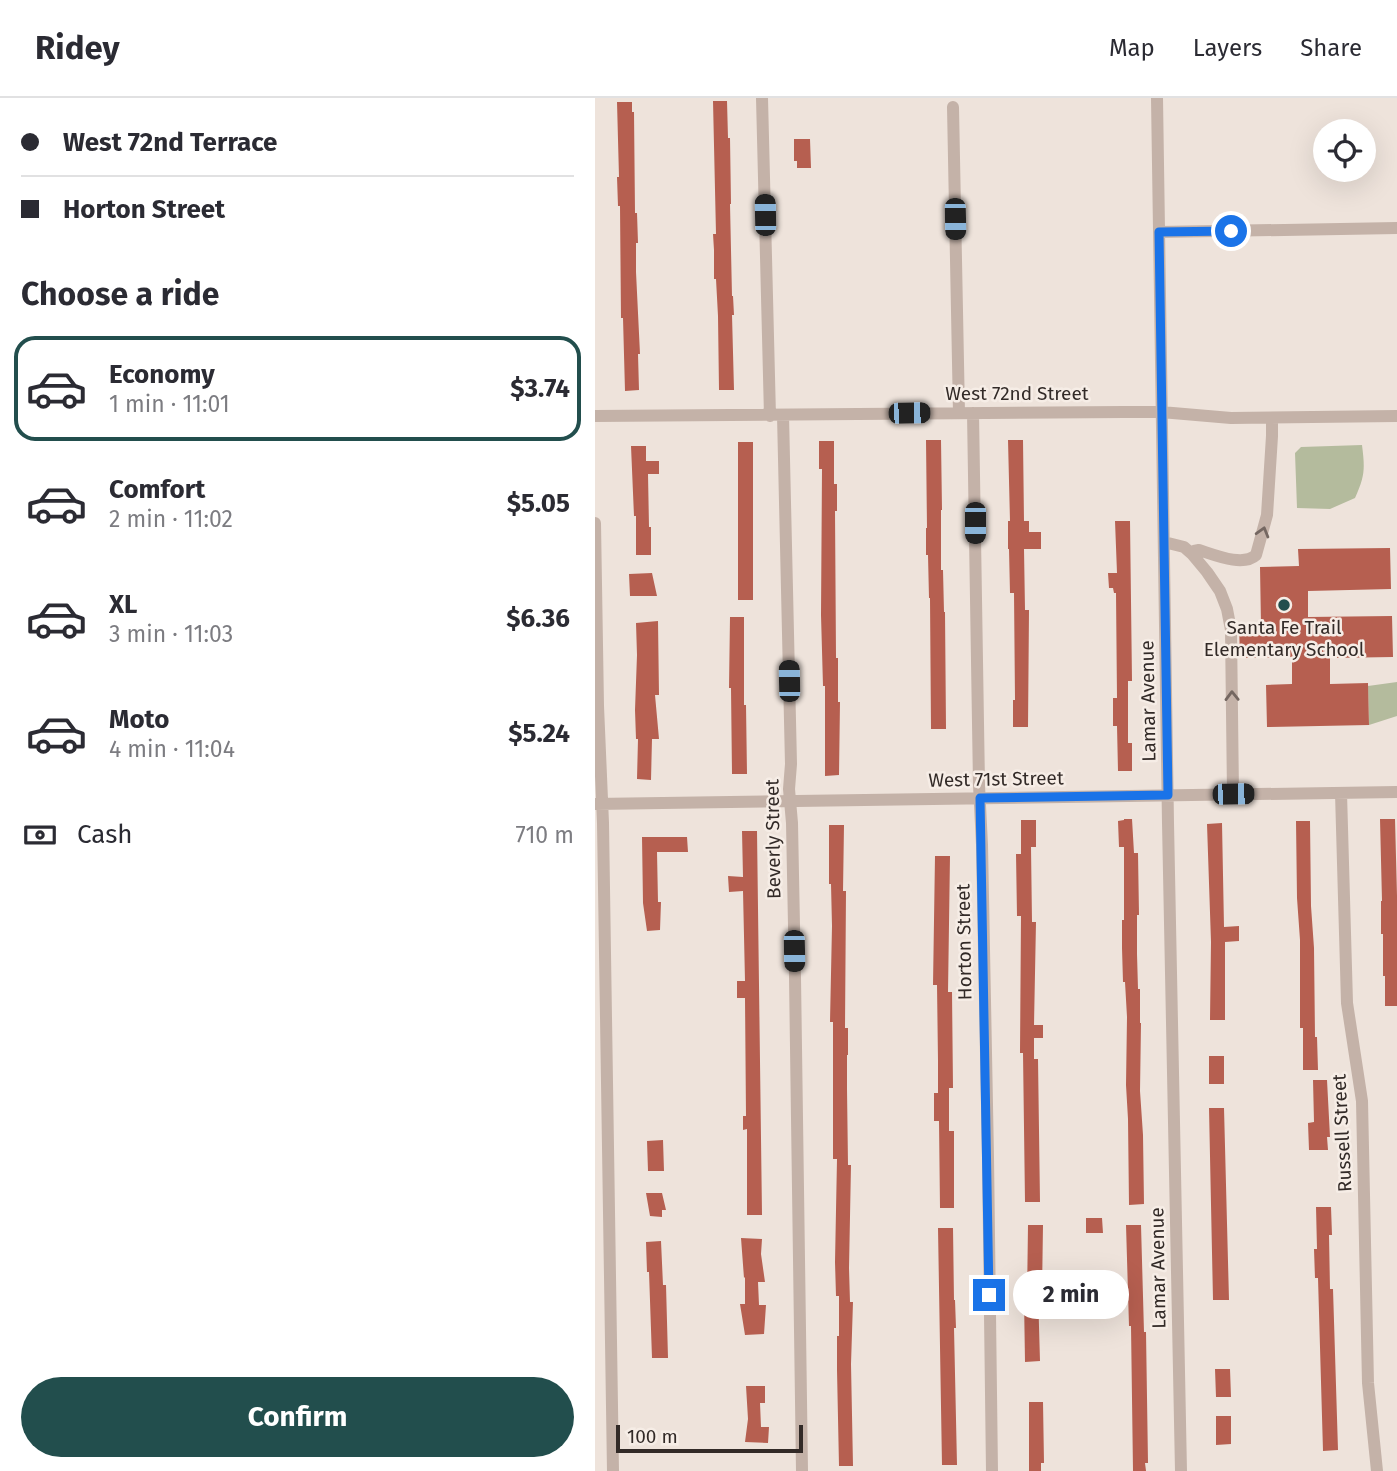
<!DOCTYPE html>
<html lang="en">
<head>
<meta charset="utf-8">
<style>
	:root { --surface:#fff; --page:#f7f7f7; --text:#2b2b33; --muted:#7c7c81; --line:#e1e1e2; --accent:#224e4d }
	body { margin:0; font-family:"Fira Sans",sans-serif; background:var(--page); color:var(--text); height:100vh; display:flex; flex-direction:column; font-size:26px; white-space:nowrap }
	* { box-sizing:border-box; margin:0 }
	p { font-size:23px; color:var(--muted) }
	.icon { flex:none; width:38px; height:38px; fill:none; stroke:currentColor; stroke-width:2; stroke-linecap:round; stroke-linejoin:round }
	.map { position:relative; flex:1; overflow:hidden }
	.side { display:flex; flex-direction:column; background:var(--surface); width:595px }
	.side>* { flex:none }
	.banner { display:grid; align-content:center; height:154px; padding:0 21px; background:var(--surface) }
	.tools { position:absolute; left:718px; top:21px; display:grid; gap:14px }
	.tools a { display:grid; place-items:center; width:63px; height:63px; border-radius:50%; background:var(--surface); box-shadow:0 7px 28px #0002; font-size:35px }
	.scale { position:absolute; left:21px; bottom:18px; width:187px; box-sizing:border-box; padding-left:7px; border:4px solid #322a27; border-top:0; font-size:19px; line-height:24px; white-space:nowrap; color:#322a27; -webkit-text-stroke:5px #f6ede6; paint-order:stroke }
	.end { position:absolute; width:32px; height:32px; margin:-16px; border:9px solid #1a73e8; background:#fff; box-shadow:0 0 0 4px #fff }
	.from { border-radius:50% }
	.bubble { position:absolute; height:49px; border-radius:24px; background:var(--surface); box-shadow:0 7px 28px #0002; font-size:23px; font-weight:700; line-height:49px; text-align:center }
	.car { position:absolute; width:21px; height:42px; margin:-21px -10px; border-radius:9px; box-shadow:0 0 5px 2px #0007; background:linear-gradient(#222 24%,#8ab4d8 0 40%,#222 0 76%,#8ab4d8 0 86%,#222 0) }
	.banner b { display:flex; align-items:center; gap:24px; height:66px; font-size:26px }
	.banner b+b { border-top:2px solid var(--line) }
	.banner i { width:18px; height:18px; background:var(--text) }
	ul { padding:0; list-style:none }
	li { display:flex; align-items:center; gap:21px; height:105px; margin:0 14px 10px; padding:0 7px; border:4px solid transparent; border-radius:21px }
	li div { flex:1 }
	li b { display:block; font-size:26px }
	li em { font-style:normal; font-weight:700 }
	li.active { border-color:var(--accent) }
	li>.icon { width:63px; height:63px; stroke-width:1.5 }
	h2 { padding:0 21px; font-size:32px; line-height:84px }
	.pay { display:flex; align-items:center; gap:18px; height:77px; padding:0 21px; font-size:26px }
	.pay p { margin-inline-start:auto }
	.action { display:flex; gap:14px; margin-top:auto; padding:14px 21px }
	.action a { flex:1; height:80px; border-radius:42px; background:var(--accent); color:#fff; font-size:28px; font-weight:700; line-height:80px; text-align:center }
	header { display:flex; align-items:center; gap:42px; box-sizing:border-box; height:98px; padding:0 35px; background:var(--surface); border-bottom:2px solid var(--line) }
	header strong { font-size:33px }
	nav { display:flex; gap:38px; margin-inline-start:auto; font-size:24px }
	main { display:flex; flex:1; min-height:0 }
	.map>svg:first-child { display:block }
	.green { fill:#b4bb9d }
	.building { fill:#b65f50 }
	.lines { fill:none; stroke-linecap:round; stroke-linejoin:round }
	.minor { stroke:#c4b2a8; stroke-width:12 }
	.oneway { stroke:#746761 }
	.route { stroke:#1a73e8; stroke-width:9 }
	.poi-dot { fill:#224e4d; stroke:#f6ede6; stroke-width:2.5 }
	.labels { text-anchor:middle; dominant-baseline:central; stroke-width:5; stroke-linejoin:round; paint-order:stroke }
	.street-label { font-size:19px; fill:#322a27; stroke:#f6ede6 }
	.poi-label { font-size:19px; fill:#322a27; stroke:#f6ede6 }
</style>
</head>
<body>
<header>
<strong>Ridey</strong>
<nav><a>Map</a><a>Layers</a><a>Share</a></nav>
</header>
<main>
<section class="side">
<div class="banner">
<b><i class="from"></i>West 72nd Terrace</b>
<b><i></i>Horton Street</b>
</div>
<h2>Choose a ride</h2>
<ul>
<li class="active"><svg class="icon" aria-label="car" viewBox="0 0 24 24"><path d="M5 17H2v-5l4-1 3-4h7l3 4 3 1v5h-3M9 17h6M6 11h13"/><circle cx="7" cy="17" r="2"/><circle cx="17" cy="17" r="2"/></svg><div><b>Economy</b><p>1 min · 11:01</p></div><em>$3.74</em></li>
<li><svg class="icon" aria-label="car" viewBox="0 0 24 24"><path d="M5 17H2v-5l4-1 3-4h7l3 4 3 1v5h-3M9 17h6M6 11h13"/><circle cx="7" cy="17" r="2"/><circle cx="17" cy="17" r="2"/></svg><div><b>Comfort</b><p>2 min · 11:02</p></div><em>$5.05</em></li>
<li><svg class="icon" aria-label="car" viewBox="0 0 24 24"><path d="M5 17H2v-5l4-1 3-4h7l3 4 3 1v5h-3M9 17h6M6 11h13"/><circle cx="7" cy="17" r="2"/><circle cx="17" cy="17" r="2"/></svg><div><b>XL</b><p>3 min · 11:03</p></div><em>$6.36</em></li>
<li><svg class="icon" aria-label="car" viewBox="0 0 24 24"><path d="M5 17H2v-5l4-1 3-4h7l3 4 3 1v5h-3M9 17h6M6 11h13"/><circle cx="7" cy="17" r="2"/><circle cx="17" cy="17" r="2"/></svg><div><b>Moto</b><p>4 min · 11:04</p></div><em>$5.24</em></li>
</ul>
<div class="pay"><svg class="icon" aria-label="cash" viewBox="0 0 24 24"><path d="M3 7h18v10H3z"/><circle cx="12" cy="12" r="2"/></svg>Cash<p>710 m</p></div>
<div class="action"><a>Confirm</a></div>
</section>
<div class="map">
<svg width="802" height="1373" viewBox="0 0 802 1373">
	<rect width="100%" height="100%" fill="#eee3db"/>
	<path class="green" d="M767 347C770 371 770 378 760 400L735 411 702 410 700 355 706 349Z
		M802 584V618L774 627 773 588Z"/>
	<path class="building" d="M118 3H132L133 40H135L136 106H135L137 198H138L139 217H137L139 292H124L123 218 121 181H119V152L118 136H121Z
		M22 4H37V14H39L40 115H42L43 145H41V174L45 256H43L44 292 30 293 28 220H26L25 108H23L22 79H24Z
		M199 41H215L216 70H202V63H199Z
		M331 342H346L347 412H346V472H348L349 514H350L351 631H336L335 500H334L333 457H331V430H332Z
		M413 342H428L429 423H434V434H446V451H429L430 512H434L433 629H418V602H420L419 495H415L414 451H413V423H415Z
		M224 343H239V386H242V413H240L241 560H243V604H245L244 677 230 678V588H228L226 517 227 371H224Z
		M143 344H158V502H143Z
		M36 348H51V363H64V376H53L54 429H56V457H41V418H39Z
		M520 423H535L537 583H533V645H537V673H523L522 628H518V600H522L521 495H519L518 490H514L513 475H522Z
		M795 450 796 491 713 493V519L797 518 798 559 735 560V586L773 585 774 627 672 629 671 587 697 586V559L645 560 644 527H666L665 469 704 468 703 451Z
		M57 475 62 498H35L34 476Z
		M135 519H149V607H151L152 676H137L136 590H134Z
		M63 523 64 597H60L64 641H57L56 682 42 681 43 641H41L40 612 42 557 41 525Z
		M529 721H537L539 755H543L544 817H542V856L543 891H545V925H546L545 993 548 1037 549 1106 534 1107 533 1021 531 987 532 919 530 884H528L527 850V822H529V749H524L523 723 529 722Z
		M785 721H800L802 798V908H790V878H788V836H786V803H787Z
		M426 722H441V749H436L437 824H441L439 927H448V940H439V961H443L445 1104H430L428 955H425L426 818H422L421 756H426Z
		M701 723H715L716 808 719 850 720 939H722L723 972H708V930H705V842L702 800Z
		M627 725 629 829 644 828V843L630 844V922H615L616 844 612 726Z
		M234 727H249L248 793H251L250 930H253V957H252V991L253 1067H256L254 1170 255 1204H258L256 1266 258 1368H244L242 1272V1238H244V1198H241L240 1164 242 1061H238V924H235L237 828 236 786H234Z
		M147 733H162L167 1117H152V1031L148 1032V1018H151L150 900H142V883H150L148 793 134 794 133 778 148 779Z
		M47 739H92L93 754H62L63 804H66L65 832 52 833 48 805Z
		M340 758H355L353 894H357L358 990H354V1033H359V1110H345L344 1023H339V995H343V962L342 887H338Z
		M614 958H629V986H614Z
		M718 982H732L735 1039H732L733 1052H714L713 1025 719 1024Z
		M614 1010H629L634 1202H618Z
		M68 1042 69 1073H53L52 1043Z
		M51 1095H67L71 1112H67V1119L55 1118Z
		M721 1109H736L737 1137H734L735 1191H738L743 1352 728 1353 723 1180H720L719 1151H722Z
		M491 1120H507L508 1135H491Z
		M433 1127H448L447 1194H443L445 1263 430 1264 429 1201H432Z
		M531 1127H546L549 1234H551L553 1365H550L551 1373H538L536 1228H534Z
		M343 1130H358L359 1202H360L361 1230H359L362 1367H347Z
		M146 1140 167 1141 166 1156 170 1184H163L164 1207H171L169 1236 150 1237 145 1206H150V1179L149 1180Z
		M66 1143 68 1187H71L73 1260H57L54 1174H52L51 1144Z
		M620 1271H635L636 1299H621Z
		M151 1288H170V1305H165L166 1329H174L173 1345 150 1344 153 1321Z
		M434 1304H448L449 1365H446V1373H434Z
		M621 1318H636V1346L621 1347Z"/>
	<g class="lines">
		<path class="minor" d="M167 0 175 318
			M562 0 573 725 586 1373
			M358 9 364 315
			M564 134 802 130
			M378 315 384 687 387 747 393 1059 397 1373
			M188 317 196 666 194 691 197 725 200 879 207 1373
			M0 318 529 314H566L636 320 802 318
			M0 425 3 608 8 725 18 1373
			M569 444 589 449 597 456 612 474 625 493 632 511 636 532 638 696
			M597 456 599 453 604 452C620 457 648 469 661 457L672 417 677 338V320
			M746 695 752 905 767 1003 773 1285 782 1373
			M0 706 802 694"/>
	</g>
	<defs><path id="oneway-chevron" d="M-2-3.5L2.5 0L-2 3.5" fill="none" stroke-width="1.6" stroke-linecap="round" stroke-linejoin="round" transform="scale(1.75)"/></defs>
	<g class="oneway">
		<use href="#oneway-chevron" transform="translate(668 434) rotate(-74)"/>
		<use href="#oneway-chevron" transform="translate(637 598) rotate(-91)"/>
	</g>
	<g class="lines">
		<path class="route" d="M394 1197 385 700 573 697 564 134 636 133"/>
	</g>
	<circle class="poi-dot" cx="689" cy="507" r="7"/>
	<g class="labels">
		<g class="street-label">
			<text x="422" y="295">West 72nd Street</text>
			<text transform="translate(553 603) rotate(-91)">Lamar Avenue</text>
			<text transform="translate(401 681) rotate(-1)">West 71st Street</text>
			<text transform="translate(178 741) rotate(-91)">Beverly Street</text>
			<text transform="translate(369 844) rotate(-91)">Horton Street</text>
			<text transform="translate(747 1035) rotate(-93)">Russell Street</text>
			<text transform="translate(563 1170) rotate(-91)">Lamar Avenue</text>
		</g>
		<g class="poi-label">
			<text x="689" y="529">Santa Fe Trail<tspan x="689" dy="22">Elementary School</tspan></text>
		</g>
	</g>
</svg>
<div class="tools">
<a><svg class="icon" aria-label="locate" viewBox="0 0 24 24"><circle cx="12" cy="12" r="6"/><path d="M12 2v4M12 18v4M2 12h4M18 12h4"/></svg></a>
</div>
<div class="scale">100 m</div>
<i class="end from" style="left:636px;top:133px"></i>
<i class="end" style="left:394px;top:1197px"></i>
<div class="bubble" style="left:418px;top:1172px;width:116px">2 min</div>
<i class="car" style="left:170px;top:117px;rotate:359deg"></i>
<i class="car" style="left:360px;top:121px;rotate:179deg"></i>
<i class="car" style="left:314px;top:315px;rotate:89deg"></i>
<i class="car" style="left:380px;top:425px;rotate:180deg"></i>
<i class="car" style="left:194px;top:583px;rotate:359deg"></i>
<i class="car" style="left:638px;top:696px;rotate:89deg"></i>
<i class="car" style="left:199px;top:853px;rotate:179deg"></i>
</div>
</main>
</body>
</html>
